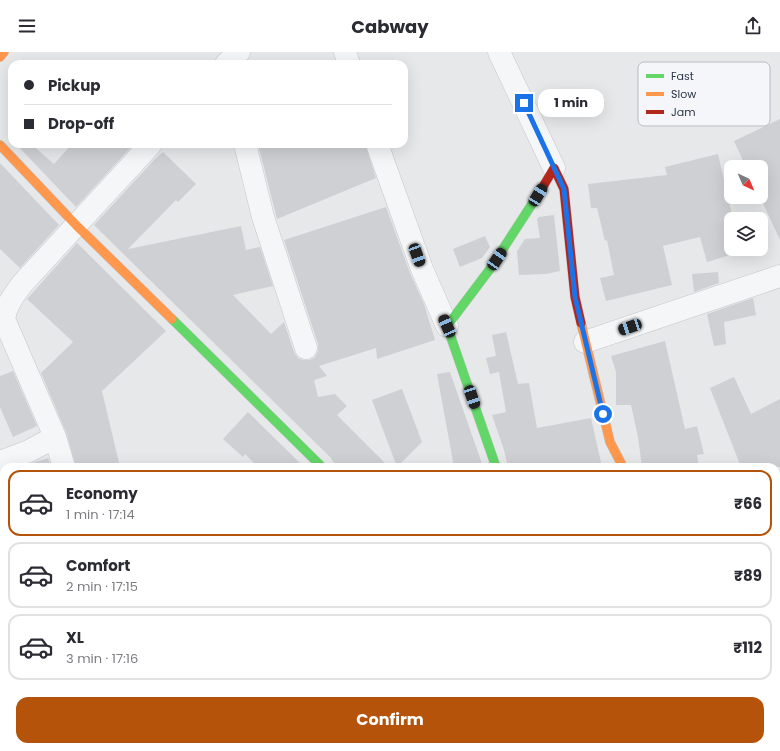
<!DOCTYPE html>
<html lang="en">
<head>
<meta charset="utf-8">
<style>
	:root { --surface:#fff; --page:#f7f7f7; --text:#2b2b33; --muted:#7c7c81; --line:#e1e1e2; --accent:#b45309 }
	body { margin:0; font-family:Poppins,sans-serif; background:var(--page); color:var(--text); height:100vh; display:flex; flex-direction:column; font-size:15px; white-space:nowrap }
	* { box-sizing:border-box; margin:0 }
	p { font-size:13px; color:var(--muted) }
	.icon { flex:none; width:22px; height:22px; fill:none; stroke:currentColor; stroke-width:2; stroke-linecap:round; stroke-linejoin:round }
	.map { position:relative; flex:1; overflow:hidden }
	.details { position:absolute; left:0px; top:411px; width:780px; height:288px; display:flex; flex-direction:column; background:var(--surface); border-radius:12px 12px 0 0; box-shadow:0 4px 16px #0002 }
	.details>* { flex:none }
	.top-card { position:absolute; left:8px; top:8px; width:400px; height:88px; border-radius:12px; box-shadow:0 4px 16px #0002; display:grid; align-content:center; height:88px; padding:0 16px; background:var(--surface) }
	.needle { width:26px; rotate:136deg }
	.buttons { position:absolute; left:724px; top:108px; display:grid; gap:8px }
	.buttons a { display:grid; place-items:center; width:44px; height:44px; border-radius:8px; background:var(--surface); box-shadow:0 4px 16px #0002; font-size:20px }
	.end { position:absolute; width:18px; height:18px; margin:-9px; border:5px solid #1a73e8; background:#fff; box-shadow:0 0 0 2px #fff }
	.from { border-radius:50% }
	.bubble { position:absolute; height:28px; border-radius:12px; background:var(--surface); box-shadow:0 4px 16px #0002; font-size:13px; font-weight:700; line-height:28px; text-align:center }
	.car { position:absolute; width:12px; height:24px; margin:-12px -6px; border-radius:5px; box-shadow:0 0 3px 1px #0007; background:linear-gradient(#222 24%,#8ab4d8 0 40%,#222 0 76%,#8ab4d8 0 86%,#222 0) }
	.top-card b { display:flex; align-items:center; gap:14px; height:38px; font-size:15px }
	.top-card b+b { border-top:1px solid var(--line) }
	.top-card i { width:10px; height:10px; background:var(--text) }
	ul { padding:7px 0 0; list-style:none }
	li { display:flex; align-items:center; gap:12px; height:66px; margin:0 8px 6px; padding:0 8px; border:2px solid var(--line); border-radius:12px }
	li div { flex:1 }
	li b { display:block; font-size:15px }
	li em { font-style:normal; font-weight:700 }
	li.current { border-color:var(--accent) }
	li>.icon { width:36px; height:36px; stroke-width:1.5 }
	.action { display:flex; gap:8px; margin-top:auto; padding:8px 16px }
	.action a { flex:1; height:46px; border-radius:12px; background:var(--accent); color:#fff; font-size:16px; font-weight:700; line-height:46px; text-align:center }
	header { display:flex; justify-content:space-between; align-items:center; height:52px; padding:0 16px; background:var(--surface); font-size:18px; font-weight:700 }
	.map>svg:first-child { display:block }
	.building { fill:#ced0d3 }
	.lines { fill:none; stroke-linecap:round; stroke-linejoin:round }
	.street-casing { stroke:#c4c6c8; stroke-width:23 }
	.fast-casing { stroke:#c4c6c8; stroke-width:10 }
	.slow-casing { stroke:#c4c6c8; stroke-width:10 }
	.jam-casing { stroke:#c4c6c8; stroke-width:10 }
	.street { stroke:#f5f6f7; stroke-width:22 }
	.fast { stroke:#63d668; stroke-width:9 }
	.slow { stroke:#ff974d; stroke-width:9 }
	.jam { stroke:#b3261e; stroke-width:9 }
	.route { stroke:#1a73e8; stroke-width:5 }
	.key { fill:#f4f6f9; stroke:#b8bcc3; stroke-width:1 }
	.key-label { font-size:11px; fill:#2b3445 }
</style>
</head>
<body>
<header><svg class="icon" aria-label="menu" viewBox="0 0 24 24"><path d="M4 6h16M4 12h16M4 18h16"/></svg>Cabway<svg class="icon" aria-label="share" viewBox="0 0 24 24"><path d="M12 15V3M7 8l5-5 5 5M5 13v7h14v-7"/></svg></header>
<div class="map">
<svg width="780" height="699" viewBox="0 0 780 699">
	<rect width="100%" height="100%" fill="#e6e8ea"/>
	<path class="building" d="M780 67V188L760 145 761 115H746L734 89Z
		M16 92H31L54 112 72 92H134L76 155Z
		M258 92H365L376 126 277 167Z
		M163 100 196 132 178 150 176 148 128 197 241 174 246 198 260 195 273 234 233 243 271 282 284 270 294 300 298 306 303 308H310L315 305 318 299V292L284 188 386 155 410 221 424 252 435 288 377 307 376 296 319 314 327 324 314 328 318 345 335 342 347 354 337 363 389 415H334V411L331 406 94 173 154 108Z
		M718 102 733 167H727L731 182V197H735L736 201 707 210 700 185 663 194 672 233 606 249 600 226 614 223 607 188 605 189 597 156H591L588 132 667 123 665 115Z
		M0 111 59 173 20 216 0 197Z
		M554 163 560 219 546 222 519 223 517 199 525 187 540 186 537 167 539 165Z
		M485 184 490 195 482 206 460 215 453 197Z
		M77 191 166 279 102 339 120 415H76L66 380 41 321 73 290 27 247Z
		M718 220 719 231 694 240 692 222Z
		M753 246 756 263 724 270 726 292 714 294 707 262Z
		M506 280 518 332 529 331 537 376 591 366 602 415H557L556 412 536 415H508L504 398 492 363 506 360 499 320 490 322 486 306 496 304 492 283Z
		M665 289 685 377 697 374 704 402 697 403 699 415H642L638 385 631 353H616V320L611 304Z
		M13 319 37 374 13 385 0 355V324Z
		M450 320 480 406 483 415H454L437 322Z
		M734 325 751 362 780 347V415H741L710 336Z
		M402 337 422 390 397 415 372 348Z
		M248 360 304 415H258L245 402 243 405 223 387Z
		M48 406 51 415H31L30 412Z"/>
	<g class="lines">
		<g class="street-casing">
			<path id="street" d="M345 0 349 12
				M499 0 554 116
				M226 12 239 0
				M245 92 263 165 306 296
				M377 92 422 217 447 274
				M585 290 780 224
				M55 385 4 267C6 253 14 243 22 232L151 92
				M0 410 29 399 55 385 64 415
				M776 433 780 431
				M776 652 780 650
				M776 687 780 695
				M146 695 148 699
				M559 695 563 699
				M0 698 6 695
				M239 699 248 695
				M296 699 304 695
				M499 699 502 695
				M636 699 641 695"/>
		</g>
		<g class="fast-casing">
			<path id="fast" d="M172 267 322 415
				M496 415 447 274 490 217 541 138"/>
		</g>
		<g class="slow-casing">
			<path id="slow" d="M0 5 4 0
				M0 93 76 173 172 267
				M581 271 610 390 623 415"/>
		</g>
		<g class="jam-casing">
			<path id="jam" d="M541 138 554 116 564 137 575 245 581 271"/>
		</g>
		<use href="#street" class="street"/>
		<use href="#fast" class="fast"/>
		<use href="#slow" class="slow"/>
		<use href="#jam" class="jam"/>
	</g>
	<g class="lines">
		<path class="route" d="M524 51 564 137 575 245 603 362"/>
	</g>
	<rect x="638" y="10" width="132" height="64" rx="6" class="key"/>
	<rect x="646" y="22" width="18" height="4" fill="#63d668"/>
	<rect x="646" y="40" width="18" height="4" fill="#ff974d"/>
	<rect x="646" y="58" width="18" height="4" fill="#b3261e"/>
	<g class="key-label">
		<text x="671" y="28">Fast</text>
		<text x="671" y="46">Slow</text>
		<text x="671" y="64">Jam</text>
	</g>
</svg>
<div class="buttons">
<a><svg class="needle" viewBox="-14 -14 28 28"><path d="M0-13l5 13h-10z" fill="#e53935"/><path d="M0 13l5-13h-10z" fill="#7c7c81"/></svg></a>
<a><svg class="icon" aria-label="layers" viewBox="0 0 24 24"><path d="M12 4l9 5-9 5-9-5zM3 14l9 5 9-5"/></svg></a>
</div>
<i class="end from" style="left:603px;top:362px"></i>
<i class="end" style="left:524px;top:51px"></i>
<div class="bubble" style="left:538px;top:37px;width:66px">1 min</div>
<i class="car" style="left:538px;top:143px;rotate:31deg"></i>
<i class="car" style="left:417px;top:203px;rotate:160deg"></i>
<i class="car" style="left:497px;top:207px;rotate:34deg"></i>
<i class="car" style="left:447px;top:274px;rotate:336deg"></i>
<i class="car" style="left:630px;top:275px;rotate:251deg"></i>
<i class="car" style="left:472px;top:345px;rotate:161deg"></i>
<div class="top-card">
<b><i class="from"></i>Pickup</b>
<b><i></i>Drop-off</b>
</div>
<section class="details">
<ul>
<li class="current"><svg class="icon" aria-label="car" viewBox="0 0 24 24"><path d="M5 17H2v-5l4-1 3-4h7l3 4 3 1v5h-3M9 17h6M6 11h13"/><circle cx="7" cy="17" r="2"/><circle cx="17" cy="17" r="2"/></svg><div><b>Economy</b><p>1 min · 17:14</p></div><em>₹66</em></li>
<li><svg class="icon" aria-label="car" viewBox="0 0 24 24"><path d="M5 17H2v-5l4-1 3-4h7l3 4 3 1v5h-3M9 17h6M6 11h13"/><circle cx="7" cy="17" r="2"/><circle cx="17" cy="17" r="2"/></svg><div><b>Comfort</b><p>2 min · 17:15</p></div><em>₹89</em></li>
<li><svg class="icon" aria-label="car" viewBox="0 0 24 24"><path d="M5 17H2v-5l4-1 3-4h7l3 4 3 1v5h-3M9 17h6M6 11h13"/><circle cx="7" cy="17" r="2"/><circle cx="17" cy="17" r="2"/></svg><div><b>XL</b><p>3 min · 17:16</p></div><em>₹112</em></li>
</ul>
<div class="action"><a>Confirm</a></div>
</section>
</div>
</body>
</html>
